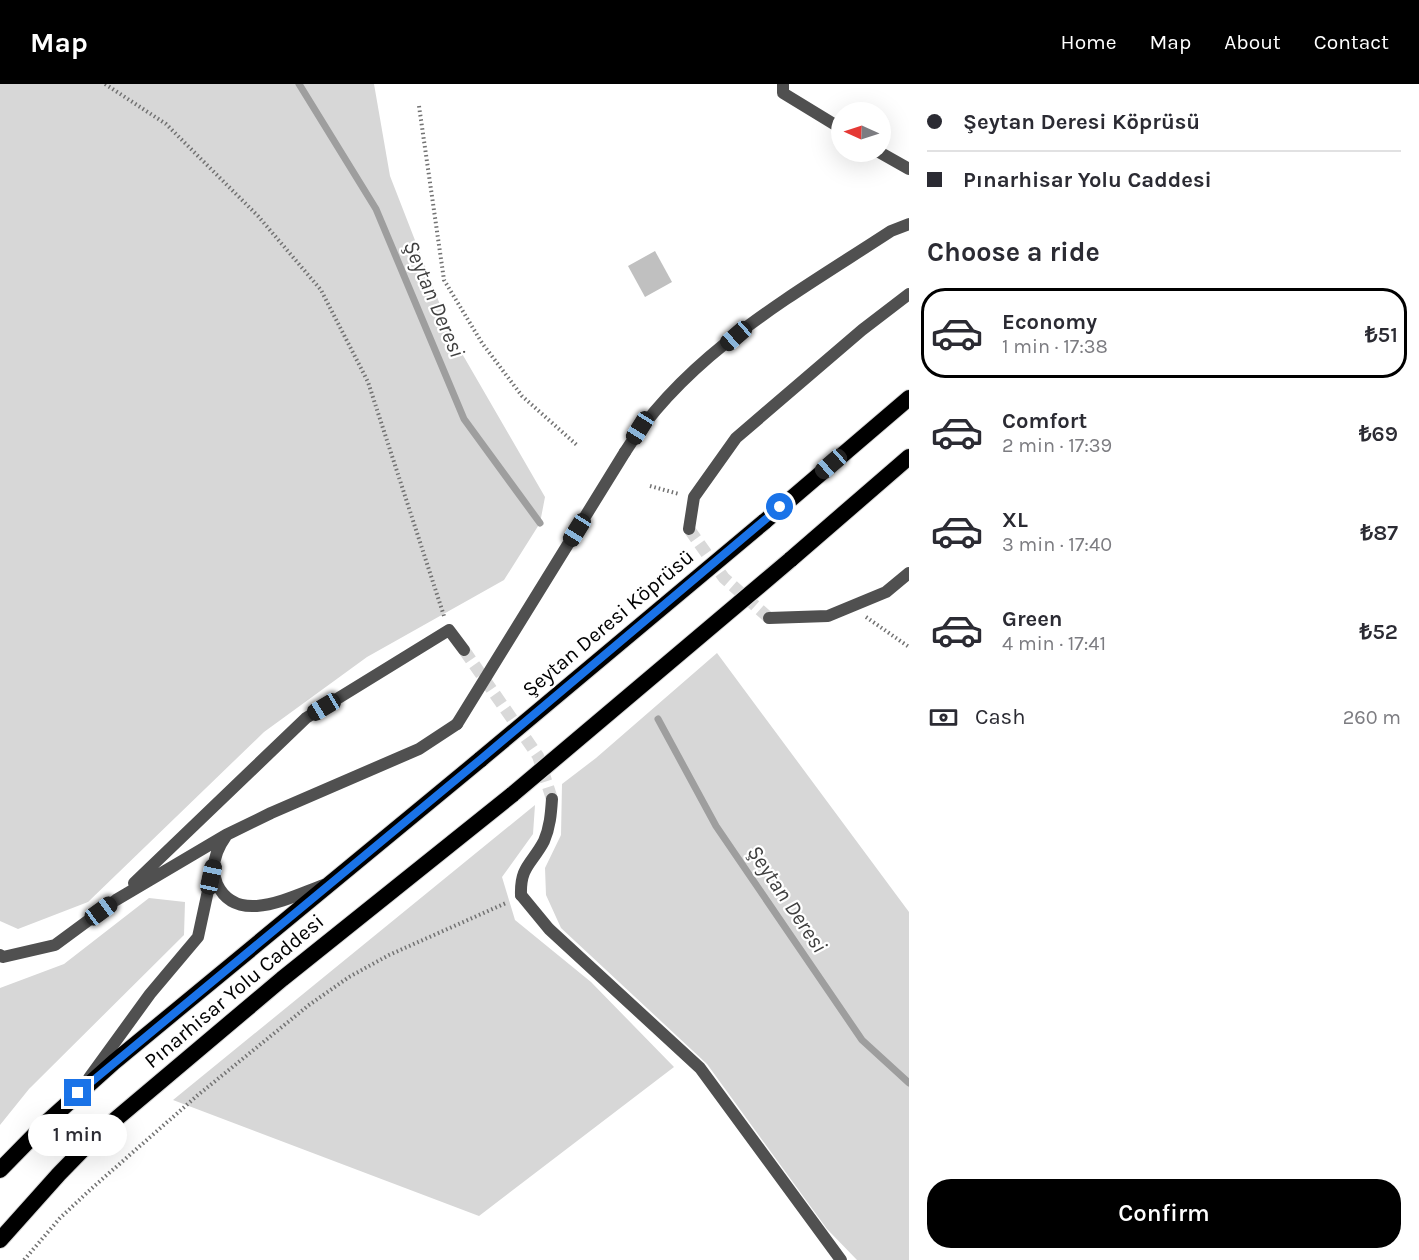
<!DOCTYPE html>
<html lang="en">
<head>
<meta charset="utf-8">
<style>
	:root { --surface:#fff; --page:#f7f7f7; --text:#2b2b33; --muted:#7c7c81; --line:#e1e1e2; --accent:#000 }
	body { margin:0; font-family:Karla,sans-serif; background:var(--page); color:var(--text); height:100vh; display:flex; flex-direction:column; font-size:22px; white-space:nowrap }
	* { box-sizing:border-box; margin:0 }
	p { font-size:20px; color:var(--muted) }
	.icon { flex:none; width:33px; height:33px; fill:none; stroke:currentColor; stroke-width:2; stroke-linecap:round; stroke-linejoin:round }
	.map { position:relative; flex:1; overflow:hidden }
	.sheet { display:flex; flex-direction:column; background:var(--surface); width:510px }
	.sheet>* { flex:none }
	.top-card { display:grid; align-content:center; height:132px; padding:0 18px; background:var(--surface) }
	.needle { width:39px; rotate:273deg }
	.buttons { position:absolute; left:831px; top:18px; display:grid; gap:12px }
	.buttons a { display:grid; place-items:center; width:60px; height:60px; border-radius:50%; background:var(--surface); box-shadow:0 6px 24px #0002; font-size:30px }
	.end { position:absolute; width:27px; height:27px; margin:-14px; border:8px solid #1a73e8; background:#fff; box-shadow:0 0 0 3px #fff }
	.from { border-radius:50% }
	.bubble { position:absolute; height:42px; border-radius:21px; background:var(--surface); box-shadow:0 6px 24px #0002; font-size:20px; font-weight:600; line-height:42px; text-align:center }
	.car { position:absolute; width:18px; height:36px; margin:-18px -9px; border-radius:8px; box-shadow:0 0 4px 2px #0007; background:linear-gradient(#222 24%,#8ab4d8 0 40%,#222 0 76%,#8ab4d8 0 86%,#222 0) }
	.top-card b { display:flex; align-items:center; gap:21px; height:57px; font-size:22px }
	.top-card b+b { border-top:2px solid var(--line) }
	.top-card i { width:15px; height:15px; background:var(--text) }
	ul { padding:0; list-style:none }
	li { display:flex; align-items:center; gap:18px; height:90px; margin:0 12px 9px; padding:0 6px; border:3px solid transparent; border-radius:24px }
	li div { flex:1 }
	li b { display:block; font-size:22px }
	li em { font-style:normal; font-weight:600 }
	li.current { border-color:var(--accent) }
	li>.icon { width:54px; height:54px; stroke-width:1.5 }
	h2 { padding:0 18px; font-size:27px; line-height:72px }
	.pay { display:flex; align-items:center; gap:15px; height:66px; padding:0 18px; font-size:22px }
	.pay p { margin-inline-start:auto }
	.action { display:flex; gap:12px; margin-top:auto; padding:12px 18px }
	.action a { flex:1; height:69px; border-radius:24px; background:var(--accent); color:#fff; font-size:24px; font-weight:600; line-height:69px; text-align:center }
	header { display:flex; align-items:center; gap:36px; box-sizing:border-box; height:84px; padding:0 30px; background:var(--accent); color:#fff }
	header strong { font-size:28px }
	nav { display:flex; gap:33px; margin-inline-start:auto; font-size:21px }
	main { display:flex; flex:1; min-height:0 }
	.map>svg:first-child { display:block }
	.green { fill:#d7d7d7 }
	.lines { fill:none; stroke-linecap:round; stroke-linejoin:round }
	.stream { stroke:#9e9e9e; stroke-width:7 }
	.building { fill:#c0c0c0 }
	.minor-tunnel { stroke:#d9d9d9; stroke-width:12; stroke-dasharray:12 6; stroke-linecap:butt }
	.tertiary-tunnel { stroke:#d9d9d9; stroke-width:12; stroke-dasharray:12 6; stroke-linecap:butt }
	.trunk-casing { stroke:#dbdbdb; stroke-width:18 }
	.path { stroke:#727272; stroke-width:4; stroke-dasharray:1.5 3; stroke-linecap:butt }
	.service { stroke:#505050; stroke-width:12 }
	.minor { stroke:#505050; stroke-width:12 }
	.tertiary { stroke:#505050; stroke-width:12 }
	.trunk { stroke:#000; stroke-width:16 }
	.trunk-bridge-casing { stroke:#dbdbdb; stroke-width:18; stroke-linecap:butt }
	.tertiary-bridge { stroke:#505050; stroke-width:12 }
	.trunk-bridge { stroke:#000; stroke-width:16 }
	.route { stroke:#1a73e8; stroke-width:8 }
	.labels { text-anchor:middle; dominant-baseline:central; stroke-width:4.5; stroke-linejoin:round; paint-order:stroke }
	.street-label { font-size:21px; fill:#000; stroke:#fff }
	.water-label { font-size:22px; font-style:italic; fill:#3f3f3f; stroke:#fff }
</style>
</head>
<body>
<header>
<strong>Map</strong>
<nav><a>Home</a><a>Map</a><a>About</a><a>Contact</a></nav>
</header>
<main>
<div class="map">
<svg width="909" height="1176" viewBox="0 0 909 1176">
	<rect width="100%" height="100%" fill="#fff"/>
	<path class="green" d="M0 0H374L390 92 453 254 545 413 540 439 504 496 367 573 264 648 88 818 18 845 0 837Z
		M717 569 909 828V1176H857L827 1145 707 980 561 844 546 811 545 784 561 751 562 700 596 674Z
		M535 721 533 750 502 793 515 836 591 898 674 983 479 1132 173 1016Z
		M149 814 185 818 184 851 29 1005 0 1041V904L64 880Z"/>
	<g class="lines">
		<path class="stream" d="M299 0 376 125 464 335 540 439
			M658 635 716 742 862 956 909 999"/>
	</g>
	<path class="building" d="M655 167 672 198 645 213 628 182Z"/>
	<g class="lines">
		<path class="minor-tunnel" d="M464 566 538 672 552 715"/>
		<path class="tertiary-tunnel" d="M689 445 724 494 769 534"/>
		<g class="trunk-casing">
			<path id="trunk" d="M764 438 909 314
				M790 476 909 373
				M0 1086 47 1038 114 978 481 675
				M0 1156 59 1090 97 1051 282 895 513 710"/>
		</g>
		<path class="path" d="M105 0 166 40 258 132 321 206 368 298 444 532
			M419 22 444 196 482 259 522 312 578 362
			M650 402 679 410
			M866 533 909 563
			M24 1176 60 1134 91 1105 198 1011 309 921 349 893 389 871 506 819"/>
		<path class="service" d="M783 0V9L842 45
			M879 68 909 85
			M521 811 549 845 700 984 841 1176"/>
		<path class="minor" d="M226 752C216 766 210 783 217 800 237 843 292 812 324 801
			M134 799 306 634 449 546 464 566
			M521 811C520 782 532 780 544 757 550 743 551 730 552 715
			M0 871 3 873 55 861 116 816 226 751 271 729 419 665 457 640
			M89 994 150 910 198 853 214 779"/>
		<path class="tertiary" d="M625 368C687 269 795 210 891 147L909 140
			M689 445 694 413 736 354 862 246 909 210
			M769 534 828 532 886 508 909 489"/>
		<use href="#trunk" class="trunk"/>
		<g class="trunk-bridge-casing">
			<path id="trunk-bridge" d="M481 675 764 438
				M513 710 790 476"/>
		</g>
		<path class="tertiary-bridge" d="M457 640 625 368"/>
		<use href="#trunk-bridge" class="trunk-bridge"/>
	</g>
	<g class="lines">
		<path class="route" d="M78 1009 481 675 780 423"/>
	</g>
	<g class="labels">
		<g class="street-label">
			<text transform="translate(608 539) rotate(-40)">Şeytan Deresi Köprüsü</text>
			<text transform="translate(234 907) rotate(-40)">Pınarhisar Yolu Caddesi</text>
		</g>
		<g class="water-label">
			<text transform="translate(434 215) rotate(67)">Şeytan Deresi</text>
			<text transform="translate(787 815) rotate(56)">Şeytan Deresi</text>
		</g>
	</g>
</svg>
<div class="buttons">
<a><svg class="needle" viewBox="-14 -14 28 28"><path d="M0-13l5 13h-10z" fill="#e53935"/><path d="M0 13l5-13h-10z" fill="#7c7c81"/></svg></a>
</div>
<i class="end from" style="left:780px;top:423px"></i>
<i class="end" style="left:78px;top:1009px"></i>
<div class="bubble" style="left:28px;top:1030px;width:99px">1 min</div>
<i class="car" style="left:736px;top:252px;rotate:229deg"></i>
<i class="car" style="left:640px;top:344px;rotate:212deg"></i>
<i class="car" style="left:831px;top:380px;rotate:229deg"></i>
<i class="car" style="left:577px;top:446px;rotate:212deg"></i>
<i class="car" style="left:324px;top:623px;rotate:239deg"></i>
<i class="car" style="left:211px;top:793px;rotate:12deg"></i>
<i class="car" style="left:101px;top:827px;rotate:54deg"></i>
</div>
<section class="sheet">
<div class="top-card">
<b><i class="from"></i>Şeytan Deresi Köprüsü</b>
<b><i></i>Pınarhisar Yolu Caddesi</b>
</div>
<h2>Choose a ride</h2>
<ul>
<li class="current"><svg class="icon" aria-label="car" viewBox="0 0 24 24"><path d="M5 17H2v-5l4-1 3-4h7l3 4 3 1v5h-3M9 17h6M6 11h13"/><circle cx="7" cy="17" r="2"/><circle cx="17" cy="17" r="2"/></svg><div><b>Economy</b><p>1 min · 17:38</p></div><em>₺51</em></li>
<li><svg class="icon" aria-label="car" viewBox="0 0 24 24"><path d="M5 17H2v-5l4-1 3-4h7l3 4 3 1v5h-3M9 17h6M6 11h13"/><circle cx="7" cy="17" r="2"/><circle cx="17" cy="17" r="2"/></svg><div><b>Comfort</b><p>2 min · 17:39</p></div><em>₺69</em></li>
<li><svg class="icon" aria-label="car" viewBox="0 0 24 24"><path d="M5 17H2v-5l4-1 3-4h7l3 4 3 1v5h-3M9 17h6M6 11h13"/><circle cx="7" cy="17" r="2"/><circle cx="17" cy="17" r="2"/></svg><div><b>XL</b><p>3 min · 17:40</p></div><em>₺87</em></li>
<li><svg class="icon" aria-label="car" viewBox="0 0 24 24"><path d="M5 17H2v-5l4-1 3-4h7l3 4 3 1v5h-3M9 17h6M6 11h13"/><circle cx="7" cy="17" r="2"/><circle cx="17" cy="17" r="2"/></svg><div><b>Green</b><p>4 min · 17:41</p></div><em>₺52</em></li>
</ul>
<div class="pay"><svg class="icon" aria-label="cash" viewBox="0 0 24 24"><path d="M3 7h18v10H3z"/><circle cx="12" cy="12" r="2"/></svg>Cash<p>260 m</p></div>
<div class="action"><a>Confirm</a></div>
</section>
</main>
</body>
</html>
